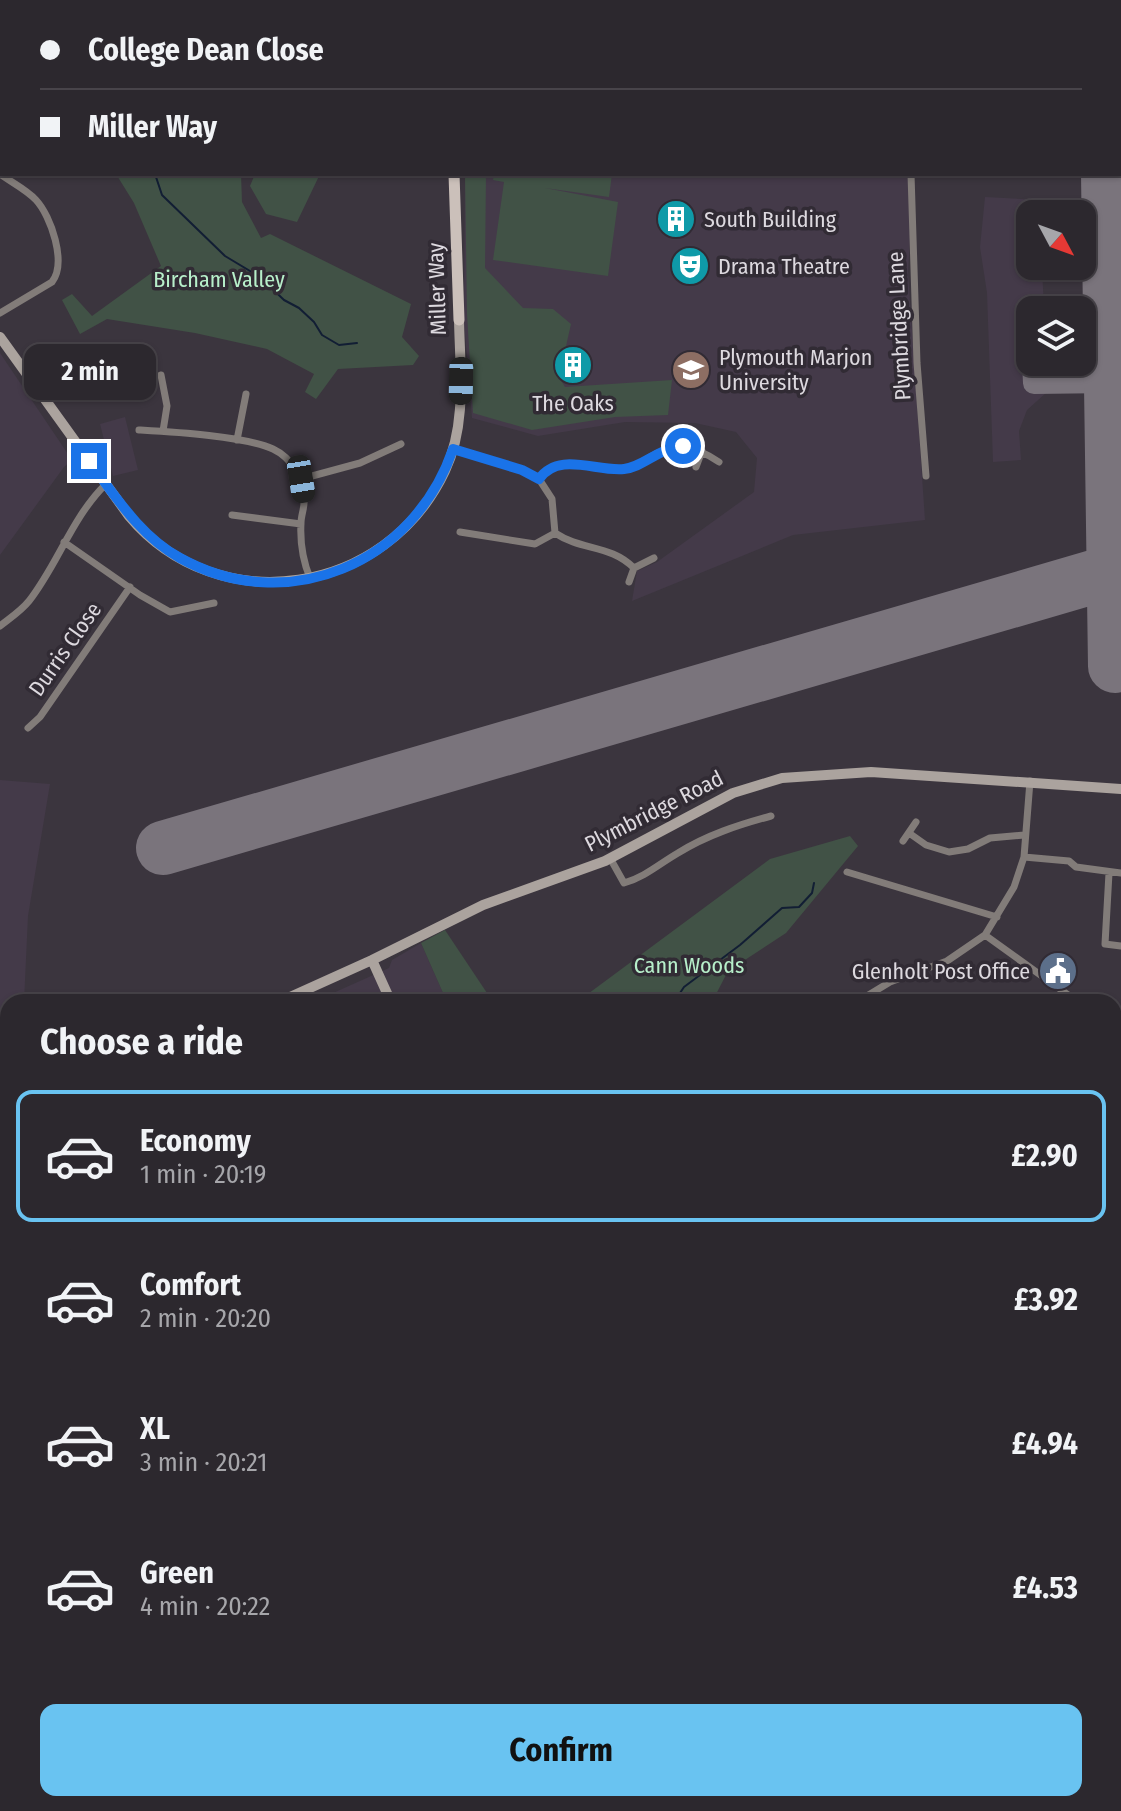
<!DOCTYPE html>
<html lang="en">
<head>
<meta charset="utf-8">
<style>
	:root { --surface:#2c282e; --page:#38343a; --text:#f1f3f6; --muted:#a6a6aa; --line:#48444a; --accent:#69c3f1 }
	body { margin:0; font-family:"Fira Sans Condensed",sans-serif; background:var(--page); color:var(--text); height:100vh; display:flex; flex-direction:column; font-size:30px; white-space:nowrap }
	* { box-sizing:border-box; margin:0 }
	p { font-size:26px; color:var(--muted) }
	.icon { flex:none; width:44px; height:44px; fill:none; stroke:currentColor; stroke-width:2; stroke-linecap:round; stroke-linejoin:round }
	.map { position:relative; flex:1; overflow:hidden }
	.details { position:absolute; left:0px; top:994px; width:1122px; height:818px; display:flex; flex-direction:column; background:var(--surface); border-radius:24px 24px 0 0; box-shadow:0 2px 6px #0004,0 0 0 2px var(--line) }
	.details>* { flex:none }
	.top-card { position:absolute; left:0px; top:0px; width:1122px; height:176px; box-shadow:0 2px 6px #0004,0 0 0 2px var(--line); display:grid; align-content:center; height:176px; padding:0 40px; background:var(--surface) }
	.needle { width:52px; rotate:131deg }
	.fabs { position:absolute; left:1016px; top:200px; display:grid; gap:16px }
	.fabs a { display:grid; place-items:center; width:80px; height:80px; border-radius:16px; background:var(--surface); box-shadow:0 2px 6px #0004,0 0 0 2px var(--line); font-size:40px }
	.end { position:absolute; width:36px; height:36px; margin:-18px; border:10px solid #1a73e8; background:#fff; box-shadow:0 0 0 4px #fff }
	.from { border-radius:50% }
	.bubble { position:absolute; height:56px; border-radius:16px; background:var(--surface); box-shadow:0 2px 6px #0004,0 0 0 2px var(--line); font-size:26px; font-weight:700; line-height:56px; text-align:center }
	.car { position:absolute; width:24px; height:48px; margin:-24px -12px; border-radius:10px; box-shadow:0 0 6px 2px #0007; background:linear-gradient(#222 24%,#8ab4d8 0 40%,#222 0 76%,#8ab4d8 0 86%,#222 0) }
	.top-card b { display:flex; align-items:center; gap:28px; height:76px; font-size:30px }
	.top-card b+b { border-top:2px solid var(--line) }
	.top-card i { width:20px; height:20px; background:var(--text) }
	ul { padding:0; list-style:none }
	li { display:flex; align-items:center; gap:24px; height:132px; margin:0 16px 12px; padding:0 24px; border:4px solid transparent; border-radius:16px }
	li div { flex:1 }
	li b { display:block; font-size:30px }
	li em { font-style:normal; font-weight:700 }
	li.active { border-color:var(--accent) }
	li>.icon { width:72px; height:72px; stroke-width:1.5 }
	h2 { padding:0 40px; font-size:36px; line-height:96px }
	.button { display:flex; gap:16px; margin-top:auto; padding:16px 40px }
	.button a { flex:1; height:92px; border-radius:16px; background:var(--accent); color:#111; font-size:32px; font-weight:700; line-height:92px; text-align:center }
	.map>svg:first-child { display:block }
	.built { fill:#443a49 }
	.green { fill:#415246 }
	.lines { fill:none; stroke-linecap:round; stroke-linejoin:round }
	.stream { stroke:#121e34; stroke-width:2 }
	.taxiway { stroke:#7a747c; stroke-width:22 }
	.runway { stroke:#7a747c; stroke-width:54 }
	.street { stroke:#827c79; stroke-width:7 }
	.secondary { stroke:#aba39e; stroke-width:10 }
	.primary { stroke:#cbc0ba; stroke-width:11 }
	.route { stroke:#1a73e8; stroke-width:10 }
	.labels { text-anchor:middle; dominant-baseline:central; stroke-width:7; stroke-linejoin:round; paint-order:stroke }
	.poi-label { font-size:22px; fill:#ddd9df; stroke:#312b34; text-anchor:start }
	.park-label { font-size:22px; fill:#b7efca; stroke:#312b34 }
	.street-label { font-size:22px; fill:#ddd9df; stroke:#312b34 }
</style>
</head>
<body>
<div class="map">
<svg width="1121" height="1811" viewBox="0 0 1121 1811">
	<rect width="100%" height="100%" fill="#3b353e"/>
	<path class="built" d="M465 174H914L908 272 925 520 793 535 632 601 637 571 657 562 754 492 757 458 736 432 695 423 625 422 538 436 472 418 464 322Z
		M985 197 1039 200 1040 214H1030V266H1042L1044 310H1030V362H1045L1047 392 1027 410 1019 431 1021 460 993 462 987 293 980 247Z
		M0 353 72 460 64 467 0 555Z
		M125 417 138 470 113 476 100 424Z
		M0 780 50 784 28 916 24 1002H8V1802L0 1790Z
		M421 943 447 1002H313L389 968 392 960Z
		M9 1804H227L221 1811H14Z"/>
	<path class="green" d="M116 174H241L242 202 261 238 270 234 411 304 402 337 419 356 413 365 338 369 316 399 305 392 314 374 267 349 195 333 107 319 80 334 62 300 72 294 92 316 161 266 134 203Z
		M255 174H320L297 222 266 214 250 186Z
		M465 174H486L485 268 523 308 553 309 571 324 559 377 565 387 672 380 668 415 615 417 532 430 473 413 467 314Z
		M494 174H612L609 197 545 188 618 202 608 276 493 260 504 182 493 180Z
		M850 836 858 846 786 933 728 971 712 1002H577L770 859Z
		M445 930 493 1002H447L421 943Z
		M1121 1249V1383L1114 1385V1253Z
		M1114 1513 1121 1518V1811H221L227 1804H1114Z"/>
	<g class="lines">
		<path class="stream" d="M75 0 76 2
			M155 174 162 195 225 256 260 277 284 300 299 308 314 322 322 335 339 345 357 343
			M674 1002 684 987 740 945 782 908 799 907 812 893 814 883
			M1114 1726 1121 1724
			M450 1804 454 1811
			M723 1811 729 1804"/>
		<path class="taxiway" d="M1031 310V307L1111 306
			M1033 362 1034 383 1112 382"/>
		<path class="runway" d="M1108 174 1115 666
			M163 848 1121 569"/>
		<path class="street" d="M207 0 211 2
			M295 0 299 2
			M1113 0V2
			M386 2V0
			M933 2 934 0
			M1120 88H1121
			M0 174C11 182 27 190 36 200 51 216 67 263 52 282L0 313
			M911 174 917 363 926 476
			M161 375 167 406 163 431
			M139 430C173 432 244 436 273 449 292 458 304 479 304 499 305 507 301 515 301 523 300 541 303 561 310 578
			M237 440 246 394
			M453 449 522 470 539 479 552 499 555 533C582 551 610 544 634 568L654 558
			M696 467 702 451
			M301 479 360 463 401 444
			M539 479C561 448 601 475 628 469 636 467 643 461 650 457 675 442 696 446 719 462
			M232 515 301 524
			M460 532 535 544 555 533
			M64 542 140 595 170 612 214 603
			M629 582 634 568
			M0 626C10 618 21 611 29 601 58 564 72 517 106 484
			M28 728 40 717 130 587
			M909 833 926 845 949 852 968 849 990 838 1024 835
			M903 841 916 822
			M1024 857 1069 861 1076 867 1121 873
			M610 858 624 883C645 877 659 864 678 853 707 835 738 825 771 816
			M847 872 997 917
			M1109 873 1105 944 1121 946
			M985 935 1078 1002
			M857 1002 890 982 947 961 985 935 1014 887 1024 857 1030 781
			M1114 1083 1121 1108
			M1114 1129H1121
			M0 1447 6 1446
			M1114 1448 1121 1487
			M1114 1501 1121 1497"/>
		<path class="secondary" d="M0 337 129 516C218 622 387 595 445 471 467 424 460 370 459 320
			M372 960 391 1002
			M279 1002 372 960 483 905 605 861 733 793 782 778 871 772 1121 789
			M0 1117 8 1114
			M0 1705 8 1699"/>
		<path class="primary" d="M520 2 521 0
			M454 174 459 320"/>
	</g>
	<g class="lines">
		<path class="route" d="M89 461C116 497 140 536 180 558 288 618 414 563 453 449L522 470 539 479C559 451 596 472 624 469 644 467 656 449 683 446"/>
	</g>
	<defs>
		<g id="building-disc" transform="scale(2)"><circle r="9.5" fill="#0f9aa8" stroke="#312b34"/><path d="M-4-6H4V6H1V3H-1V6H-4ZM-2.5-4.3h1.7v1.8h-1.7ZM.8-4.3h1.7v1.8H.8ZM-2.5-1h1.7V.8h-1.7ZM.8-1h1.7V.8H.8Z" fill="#fff"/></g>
		<g id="theatre-disc" transform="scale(2)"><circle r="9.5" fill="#0f9aa8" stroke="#312b34"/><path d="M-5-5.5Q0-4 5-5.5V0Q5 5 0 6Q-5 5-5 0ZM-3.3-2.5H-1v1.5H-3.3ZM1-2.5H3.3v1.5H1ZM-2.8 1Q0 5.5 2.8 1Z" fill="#fff"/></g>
		<g id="university-disc" transform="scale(2)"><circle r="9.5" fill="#8d6e63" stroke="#312b34"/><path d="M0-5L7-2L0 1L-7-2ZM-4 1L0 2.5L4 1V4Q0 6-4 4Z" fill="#fff"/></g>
		<g id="civic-disc" transform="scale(2)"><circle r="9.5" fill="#5c6f8a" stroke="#312b34"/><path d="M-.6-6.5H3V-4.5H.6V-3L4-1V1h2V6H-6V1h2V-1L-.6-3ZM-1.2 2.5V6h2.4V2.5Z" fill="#fff"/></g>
	</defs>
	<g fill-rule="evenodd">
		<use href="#building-disc" x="676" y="219"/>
		<use href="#theatre-disc" x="690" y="266"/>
		<use href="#building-disc" x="573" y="365"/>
		<use href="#university-disc" x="691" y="370"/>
		<use href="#civic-disc" x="1058" y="971"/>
	</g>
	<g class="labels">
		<g class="poi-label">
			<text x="704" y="219">South Building</text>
			<text x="718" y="266">Drama Theatre</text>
			<text x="719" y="357">Plymouth Marjon<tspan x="719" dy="25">University</tspan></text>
			<text x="573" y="403" text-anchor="middle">The Oaks</text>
			<text x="1030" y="971" text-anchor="end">Glenholt Post Office</text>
		</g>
		<g class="park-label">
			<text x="219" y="279">Bircham Valley</text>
			<text x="689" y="965">Cann Woods</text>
		</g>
		<g class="street-label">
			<text transform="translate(437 289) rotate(-92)">Miller Way</text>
			<text transform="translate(899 326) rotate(-93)">Plymbridge Lane</text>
			<text transform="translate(65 649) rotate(-55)">Durris Close</text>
			<text transform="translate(654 811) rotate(-27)">Plymbridge Road</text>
		</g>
	</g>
</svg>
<div class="fabs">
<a><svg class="needle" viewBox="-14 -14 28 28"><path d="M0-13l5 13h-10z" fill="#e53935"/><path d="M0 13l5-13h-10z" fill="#a6a6aa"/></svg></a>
<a><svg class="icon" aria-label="layers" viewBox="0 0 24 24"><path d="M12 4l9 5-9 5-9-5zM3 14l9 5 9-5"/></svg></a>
</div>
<i class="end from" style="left:683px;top:446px"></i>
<i class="end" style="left:89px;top:461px"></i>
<div class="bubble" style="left:24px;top:344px;width:132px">2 min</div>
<i class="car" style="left:461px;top:381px;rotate:181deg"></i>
<i class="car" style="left:301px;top:479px;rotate:171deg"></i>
<div class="top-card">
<b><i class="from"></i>College Dean Close</b>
<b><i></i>Miller Way</b>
</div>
<section class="details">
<h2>Choose a ride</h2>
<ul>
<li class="active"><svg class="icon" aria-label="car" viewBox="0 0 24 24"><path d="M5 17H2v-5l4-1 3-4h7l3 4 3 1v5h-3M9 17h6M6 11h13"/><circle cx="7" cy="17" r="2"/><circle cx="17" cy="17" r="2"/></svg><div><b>Economy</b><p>1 min · 20:19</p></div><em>£2.90</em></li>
<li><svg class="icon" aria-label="car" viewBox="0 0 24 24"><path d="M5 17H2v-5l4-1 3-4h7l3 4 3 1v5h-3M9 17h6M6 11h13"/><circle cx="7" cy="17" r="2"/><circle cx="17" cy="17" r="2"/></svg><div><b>Comfort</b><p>2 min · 20:20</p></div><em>£3.92</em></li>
<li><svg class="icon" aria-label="car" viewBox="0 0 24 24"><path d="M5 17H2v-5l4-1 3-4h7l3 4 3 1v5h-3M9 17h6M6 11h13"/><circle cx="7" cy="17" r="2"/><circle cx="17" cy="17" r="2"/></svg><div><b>XL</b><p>3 min · 20:21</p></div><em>£4.94</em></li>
<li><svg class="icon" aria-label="car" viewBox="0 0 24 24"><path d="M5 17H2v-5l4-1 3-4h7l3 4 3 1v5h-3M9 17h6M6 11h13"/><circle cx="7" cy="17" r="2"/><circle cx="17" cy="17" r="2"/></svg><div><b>Green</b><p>4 min · 20:22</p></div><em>£4.53</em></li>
</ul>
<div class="button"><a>Confirm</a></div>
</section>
</div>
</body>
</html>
